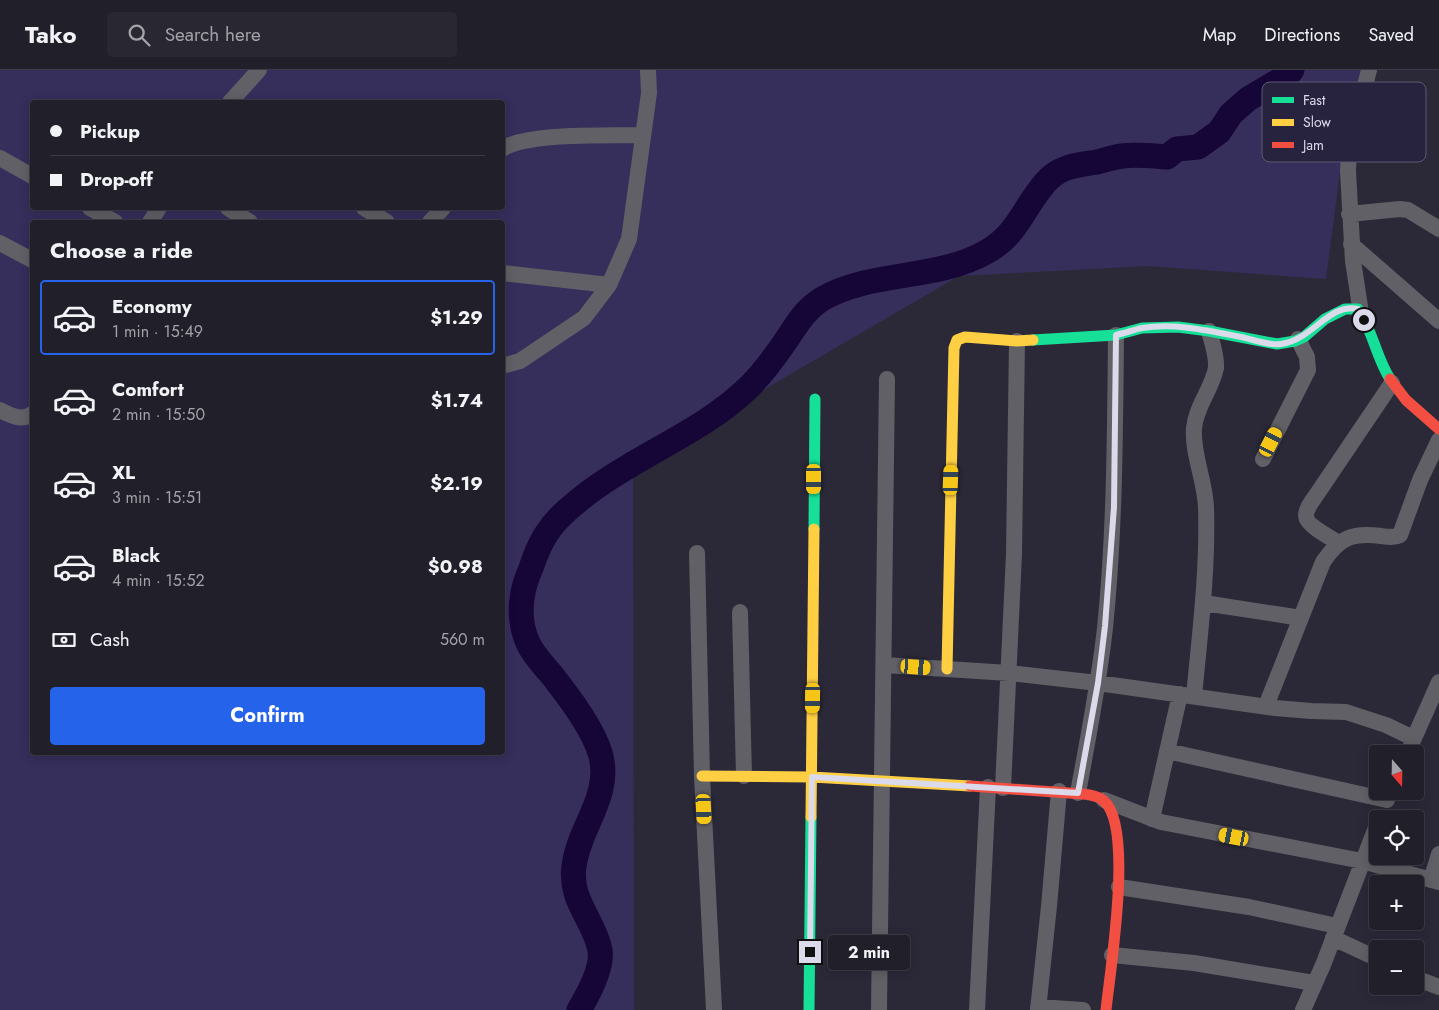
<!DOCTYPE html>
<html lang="en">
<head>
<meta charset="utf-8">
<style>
	:root { --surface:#201f2a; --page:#282732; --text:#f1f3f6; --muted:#a2a2a8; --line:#3d3d47; --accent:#2563eb }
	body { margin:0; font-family:Jost,sans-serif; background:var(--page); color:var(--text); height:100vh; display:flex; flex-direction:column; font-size:19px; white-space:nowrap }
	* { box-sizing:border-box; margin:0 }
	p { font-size:16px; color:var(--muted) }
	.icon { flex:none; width:28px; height:28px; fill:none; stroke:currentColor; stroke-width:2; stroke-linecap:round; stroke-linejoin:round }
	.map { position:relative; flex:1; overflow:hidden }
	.panel { position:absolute; left:30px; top:150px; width:475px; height:535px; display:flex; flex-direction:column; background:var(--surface); border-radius:5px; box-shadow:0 2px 12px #0003,0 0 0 1px var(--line) }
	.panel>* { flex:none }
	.banner { position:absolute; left:30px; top:30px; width:475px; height:110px; border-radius:5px; box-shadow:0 2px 12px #0003,0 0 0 1px var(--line); display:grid; align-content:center; height:110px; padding:0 20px; background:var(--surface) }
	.needle { width:32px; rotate:160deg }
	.fabs { position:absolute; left:1369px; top:675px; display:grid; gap:10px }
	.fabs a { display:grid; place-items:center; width:55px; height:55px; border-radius:5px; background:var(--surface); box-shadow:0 2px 12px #0003,0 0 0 1px var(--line); font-size:25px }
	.end { position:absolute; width:22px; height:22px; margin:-11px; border:6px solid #dbdaeb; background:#111; box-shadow:0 0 0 2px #111 }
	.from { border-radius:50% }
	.bubble { position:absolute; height:35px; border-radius:5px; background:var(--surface); box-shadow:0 2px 12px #0003,0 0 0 1px var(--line); font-size:16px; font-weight:700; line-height:35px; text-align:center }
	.car { position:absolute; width:15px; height:30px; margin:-15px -8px; border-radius:6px; box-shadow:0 0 4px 1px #0007; background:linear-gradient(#f5c518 24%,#345 0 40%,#f5c518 0 76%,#345 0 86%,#f5c518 0) }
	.banner b { display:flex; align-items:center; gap:18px; height:48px; font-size:19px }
	.banner b+b { border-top:1px solid var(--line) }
	.banner i { width:12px; height:12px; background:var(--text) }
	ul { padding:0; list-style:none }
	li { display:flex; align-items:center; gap:15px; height:75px; margin:0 10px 8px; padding:0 10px; border:2px solid transparent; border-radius:5px }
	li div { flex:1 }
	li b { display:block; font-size:19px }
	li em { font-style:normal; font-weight:700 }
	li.selected { border-color:var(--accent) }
	li>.icon { width:45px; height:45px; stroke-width:1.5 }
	h2 { padding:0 20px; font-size:22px; line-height:60px }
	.pay { display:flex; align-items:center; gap:12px; height:55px; padding:0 20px; font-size:19px }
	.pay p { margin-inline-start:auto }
	.primary-button { display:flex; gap:10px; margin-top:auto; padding:10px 20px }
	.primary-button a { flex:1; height:58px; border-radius:5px; background:var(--accent); color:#fff; font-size:20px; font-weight:700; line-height:58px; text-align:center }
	header { display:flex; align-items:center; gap:30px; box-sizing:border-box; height:70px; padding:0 25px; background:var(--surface); border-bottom:1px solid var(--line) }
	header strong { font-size:24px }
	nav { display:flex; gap:28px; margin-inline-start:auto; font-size:18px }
	.search { width:350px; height:45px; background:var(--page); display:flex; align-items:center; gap:12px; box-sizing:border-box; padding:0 18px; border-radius:5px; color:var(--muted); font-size:19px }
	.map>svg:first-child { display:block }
	.green { fill:#362e5b; fill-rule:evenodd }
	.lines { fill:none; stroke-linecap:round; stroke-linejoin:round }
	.river { stroke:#160537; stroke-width:25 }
	.street { stroke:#616066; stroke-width:16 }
	.fast { stroke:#16e098; stroke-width:11 }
	.slow { stroke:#ffcf43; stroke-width:11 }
	.jam { stroke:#f24e42; stroke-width:11 }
	.route { stroke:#dbdaeb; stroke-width:6 }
	.key { fill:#27233e; stroke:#5d5a72; stroke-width:1 }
	.key-label { font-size:14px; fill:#dbdaeb }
</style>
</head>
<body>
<header>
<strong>Tako</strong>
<div class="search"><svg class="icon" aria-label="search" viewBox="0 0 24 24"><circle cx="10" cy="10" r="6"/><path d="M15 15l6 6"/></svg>Search here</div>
<nav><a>Map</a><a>Directions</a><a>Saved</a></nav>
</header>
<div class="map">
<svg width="1439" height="940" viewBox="0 0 1439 940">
	<rect width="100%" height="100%" fill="#2b2938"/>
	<path class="green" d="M0 0H1361L1346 56 1326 209 1148 196 959 206 633 396 634 940H0ZM32 32H502V138H32ZM32 152H502V682H32Z"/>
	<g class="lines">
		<path class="river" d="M579 940C588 925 603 898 600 880 594 849 569 831 574 796 579 757 611 727 601 686 594 659 568 626 551 604 543 595 533 584 528 573 522 560 520 543 522 529 523 519 527 507 531 498 535 486 540 473 547 463 557 447 573 435 588 423 639 384 703 362 749 317 762 304 774 288 785 272 797 255 803 241 822 229 872 200 937 211 988 181 1016 165 1022 142 1041 118 1045 112 1053 104 1060 101 1070 95 1085 94 1097 92 1105 90 1114 87 1122 86 1137 84 1152 86 1167 87L1177 79 1198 77 1219 62 1231 44 1248 29 1287 6 1292 0"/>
		<path class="street" d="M230 32 259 0
			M502 79C528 62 609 66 642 65
			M0 88 32 106
			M90 138 115 152
			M228 138 250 152
			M364 138 387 152
			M1349 144 1400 139 1408 140 1439 159
			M150 152 159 138
			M430 152 443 138
			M0 173 32 190
			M1351 174 1439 251
			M502 203 609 215
			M1361 243 1353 191 1348 101 1349 78 1369 0
			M502 296 520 291 584 248 609 215 629 169 649 23 648 0
			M0 340C11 346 22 351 32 344
			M1263 389 1308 300 1307 287 1298 269
			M1339 473C1331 468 1306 455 1306 446 1306 438 1313 430 1317 424L1392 313
			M697 483 702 706 714 940
			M1204 533 1301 548
			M740 542 744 706
			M884 595 1009 603 1098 613 1275 638 1311 641 1346 642 1386 655 1413 668
			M1194 626C1200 563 1208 500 1206 437 1205 411 1192 383 1194 358 1196 336 1212 319 1216 298 1217 286 1212 272 1209 261
			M1266 636 1323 492C1339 468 1352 462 1381 466 1388 467 1394 468 1400 465L1420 410 1439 370
			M1167 681 1387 730
			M1407 684 1439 612
			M1003 718 1014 484 1017 271
			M1078 723C1088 668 1099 613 1105 558 1115 460 1115 362 1116 265
			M1104 730 1161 752 1362 791 1439 812
			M1152 749 1180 624
			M1431 810 1439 784
			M1119 817 1249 837 1337 856
			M1333 868 1378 889
			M1112 885 1194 893 1314 913
			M1415 908 1439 917
			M1038 937 1083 940
			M879 940 887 309
			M977 940 988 717
			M1038 940 1049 836 1059 721
			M1303 940 1323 895 1378 752"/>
		<path class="fast" d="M1033 270 1116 265 1142 258 1178 257 1209 261 1277 274 1295 271 1304 267 1325 249 1345 239H1358C1373 261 1376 287 1390 309
			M814 459 815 329
			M809 940 811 747"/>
		<path class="slow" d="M947 599 954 278 957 270 965 267 1017 271 1033 270
			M702 706 812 707 970 716
			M811 747 814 459"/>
		<path class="jam" d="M1390 309 1406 330 1439 359
			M970 716 1083 724C1090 725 1099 726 1104 731 1134 757 1110 901 1106 940"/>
	</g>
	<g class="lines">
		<path class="route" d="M810 882 812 707 1078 723 1098 613 1105 556 1114 437 1116 265C1125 263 1133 260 1142 258 1173 253 1206 260 1236 266 1250 268 1267 276 1281 274 1313 270 1328 233 1358 239L1364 250"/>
	</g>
	<rect x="1262" y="12" width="164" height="80" rx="8" class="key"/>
	<rect x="1272" y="27" width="22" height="6" fill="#16e098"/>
	<rect x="1272" y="49" width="22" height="7" fill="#ffcf43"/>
	<rect x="1272" y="72" width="22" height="6" fill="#f24e42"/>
	<g class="key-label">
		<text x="1303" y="35">Fast</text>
		<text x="1303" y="57">Slow</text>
		<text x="1303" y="80">Jam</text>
	</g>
</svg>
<div class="fabs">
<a><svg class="needle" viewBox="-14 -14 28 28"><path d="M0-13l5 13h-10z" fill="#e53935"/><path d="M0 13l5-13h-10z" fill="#a2a2a8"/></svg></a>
<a><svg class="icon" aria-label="locate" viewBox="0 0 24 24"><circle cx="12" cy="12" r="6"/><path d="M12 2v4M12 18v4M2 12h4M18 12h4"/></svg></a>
<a>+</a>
<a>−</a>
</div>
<i class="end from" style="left:1364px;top:250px"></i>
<i class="end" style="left:810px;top:882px"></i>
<div class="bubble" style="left:828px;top:865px;width:82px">2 min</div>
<i class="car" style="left:1271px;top:372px;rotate:27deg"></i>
<i class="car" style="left:814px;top:409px;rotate:180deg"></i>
<i class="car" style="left:951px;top:410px;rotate:2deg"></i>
<i class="car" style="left:916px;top:597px;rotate:94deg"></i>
<i class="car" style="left:813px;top:628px;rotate:181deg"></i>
<i class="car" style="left:704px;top:739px;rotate:177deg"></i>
<i class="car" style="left:1234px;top:767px;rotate:281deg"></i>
<div class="banner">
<b><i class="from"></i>Pickup</b>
<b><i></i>Drop-off</b>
</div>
<section class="panel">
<h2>Choose a ride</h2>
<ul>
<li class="selected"><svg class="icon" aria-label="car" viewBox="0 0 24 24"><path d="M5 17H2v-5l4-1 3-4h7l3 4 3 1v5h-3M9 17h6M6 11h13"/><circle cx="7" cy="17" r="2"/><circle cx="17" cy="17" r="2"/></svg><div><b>Economy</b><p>1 min · 15:49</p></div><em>$1.29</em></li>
<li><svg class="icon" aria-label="car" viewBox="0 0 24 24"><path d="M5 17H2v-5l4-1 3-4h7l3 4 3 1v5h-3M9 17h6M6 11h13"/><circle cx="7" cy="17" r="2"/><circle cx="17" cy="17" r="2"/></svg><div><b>Comfort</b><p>2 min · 15:50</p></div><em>$1.74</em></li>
<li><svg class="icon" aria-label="car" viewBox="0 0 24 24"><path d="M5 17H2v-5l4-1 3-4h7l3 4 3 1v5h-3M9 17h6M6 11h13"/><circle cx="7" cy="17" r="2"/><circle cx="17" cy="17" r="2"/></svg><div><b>XL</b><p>3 min · 15:51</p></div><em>$2.19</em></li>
<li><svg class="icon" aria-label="car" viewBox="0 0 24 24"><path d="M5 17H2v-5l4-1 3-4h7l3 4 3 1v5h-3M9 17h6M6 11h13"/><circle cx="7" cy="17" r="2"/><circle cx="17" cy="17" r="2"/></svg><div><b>Black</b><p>4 min · 15:52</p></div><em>$0.98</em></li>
</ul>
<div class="pay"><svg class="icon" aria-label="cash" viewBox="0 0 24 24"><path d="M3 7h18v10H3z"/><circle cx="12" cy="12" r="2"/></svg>Cash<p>560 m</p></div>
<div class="primary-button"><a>Confirm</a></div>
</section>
</div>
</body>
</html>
